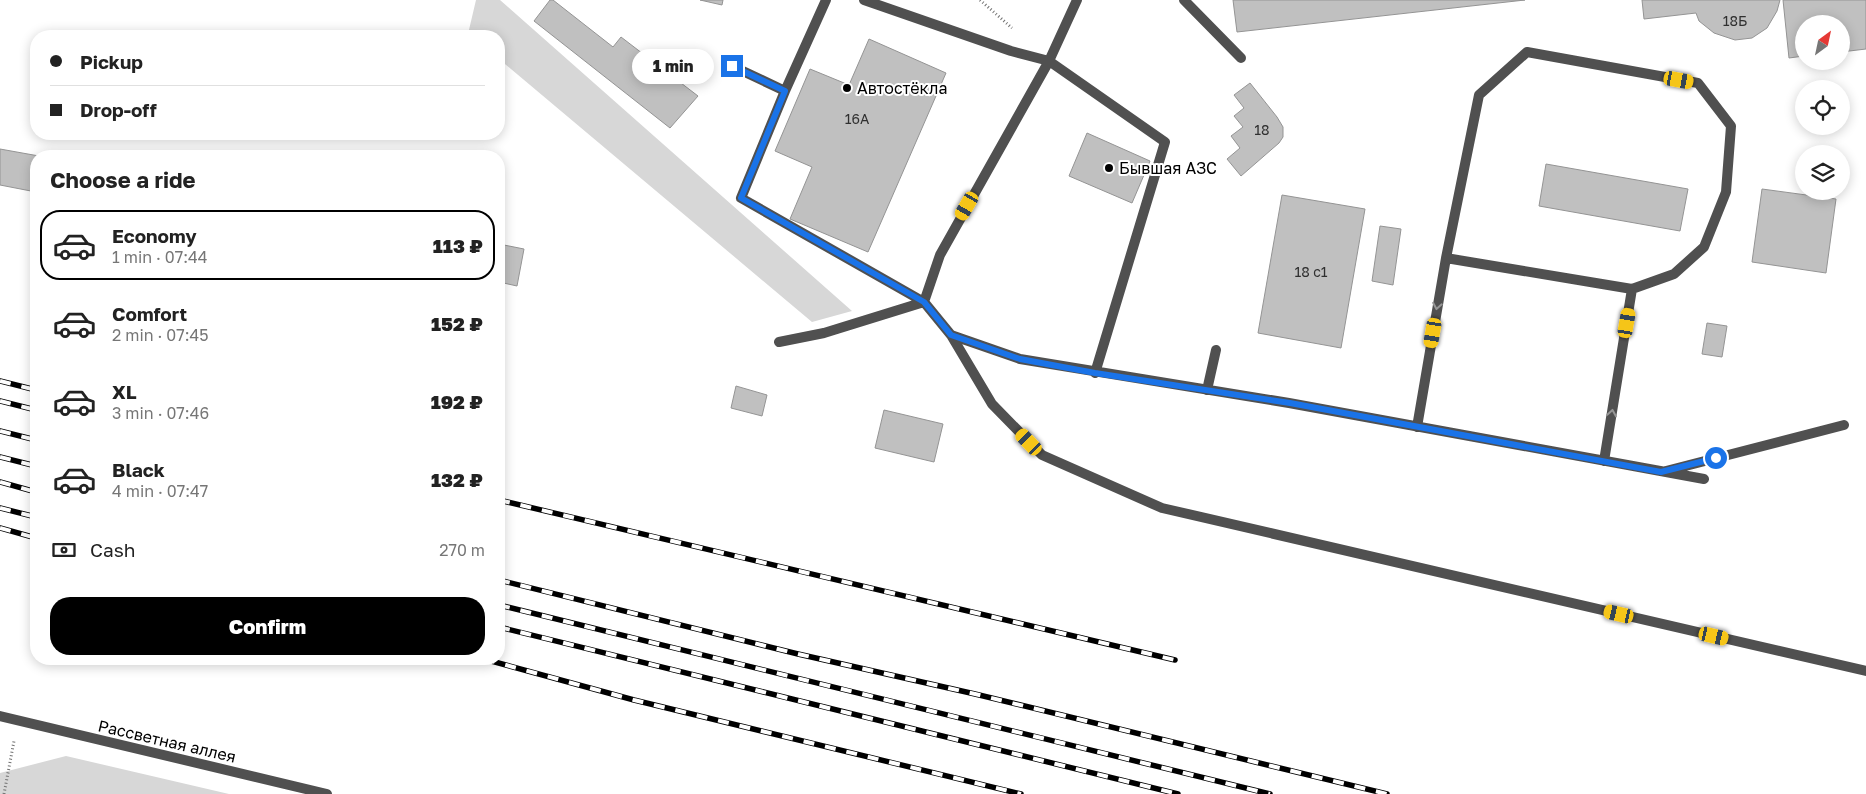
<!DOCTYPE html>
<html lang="en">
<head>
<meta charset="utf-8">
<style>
	:root { --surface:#fff; --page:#f2f2f2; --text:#222; --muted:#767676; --line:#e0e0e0; --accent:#000 }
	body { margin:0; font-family:"Golos Text",sans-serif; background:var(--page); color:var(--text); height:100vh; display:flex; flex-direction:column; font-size:19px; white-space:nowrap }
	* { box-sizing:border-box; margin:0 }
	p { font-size:16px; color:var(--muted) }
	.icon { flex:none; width:28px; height:28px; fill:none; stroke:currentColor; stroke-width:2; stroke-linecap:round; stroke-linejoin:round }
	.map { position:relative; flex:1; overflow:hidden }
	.panel { position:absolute; left:30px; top:150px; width:475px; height:515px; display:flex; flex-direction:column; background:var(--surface); border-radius:20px; box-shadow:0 2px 12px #0003 }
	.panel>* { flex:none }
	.hud { position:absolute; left:30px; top:30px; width:475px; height:110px; border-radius:20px; box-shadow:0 2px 12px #0003; display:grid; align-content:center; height:110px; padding:0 20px; background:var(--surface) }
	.needle { width:32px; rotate:33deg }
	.fabs { position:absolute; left:1795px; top:15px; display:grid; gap:10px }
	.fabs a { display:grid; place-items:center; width:55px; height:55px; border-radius:50%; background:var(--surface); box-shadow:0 2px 12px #0003; font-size:25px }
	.end { position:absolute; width:22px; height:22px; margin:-11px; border:6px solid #1a73e8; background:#fff; box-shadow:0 0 0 2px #fff }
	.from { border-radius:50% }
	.bubble { position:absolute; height:35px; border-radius:18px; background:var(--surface); box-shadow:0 2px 12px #0003; font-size:16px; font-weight:800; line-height:35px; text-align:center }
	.car { position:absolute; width:15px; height:30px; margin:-15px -8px; border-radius:6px; box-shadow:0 0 4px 1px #0007; background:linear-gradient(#f5c518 24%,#345 0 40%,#f5c518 0 76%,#345 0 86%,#f5c518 0) }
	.hud b { display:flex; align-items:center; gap:18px; height:48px; font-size:19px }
	.hud b+b { border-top:1px solid var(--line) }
	.hud i { width:12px; height:12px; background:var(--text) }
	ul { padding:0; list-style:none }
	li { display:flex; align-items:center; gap:15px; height:70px; margin:0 10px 8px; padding:0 10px; border:2px solid transparent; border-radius:20px }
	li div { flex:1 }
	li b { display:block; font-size:19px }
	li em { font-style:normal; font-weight:800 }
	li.active { border-color:var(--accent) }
	li>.icon { width:45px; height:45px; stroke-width:1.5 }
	h2 { padding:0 20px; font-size:22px; line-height:60px }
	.pay { display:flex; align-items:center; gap:12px; height:55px; padding:0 20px; font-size:19px }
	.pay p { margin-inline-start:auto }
	.cta { display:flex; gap:10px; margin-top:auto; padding:10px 20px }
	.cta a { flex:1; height:58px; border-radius:20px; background:var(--accent); color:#fff; font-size:20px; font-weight:800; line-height:58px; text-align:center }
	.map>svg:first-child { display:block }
	.green { fill:#d7d7d7 }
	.building { fill:#c0c0c0; stroke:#949494 }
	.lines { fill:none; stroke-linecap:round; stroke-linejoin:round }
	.path { stroke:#727272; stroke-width:3; stroke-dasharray:1 2.5; stroke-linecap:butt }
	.service { stroke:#505050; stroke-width:10 }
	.minor { stroke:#505050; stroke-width:10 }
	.rail-casing { stroke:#000; stroke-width:5.5 }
	.rail { stroke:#fff; stroke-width:4; stroke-dasharray:11; stroke-linecap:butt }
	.oneway { stroke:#969696 }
	.route { stroke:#1a73e8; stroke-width:6 }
	.poi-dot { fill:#000; stroke:#fff; stroke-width:2 }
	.labels { text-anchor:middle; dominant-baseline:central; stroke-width:4; stroke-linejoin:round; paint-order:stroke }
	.number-label { font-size:14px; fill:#303030 }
	.poi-label { font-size:16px; fill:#000; stroke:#fff; text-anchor:start }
	.street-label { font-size:16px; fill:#000; stroke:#fff }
</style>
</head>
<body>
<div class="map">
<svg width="1866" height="794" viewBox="0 0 1866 794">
	<rect width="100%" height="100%" fill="#fff"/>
	<path class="green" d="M476 0H500L852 311 812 322 499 59V36H471L468 34Z
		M66 756 229 794H0V773Z"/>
	<path class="building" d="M550 0H553L613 47 621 37 698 96 670 128 534 21Z
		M700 0H723L722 5Z
		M1233 0H1525L1237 32Z
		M1642 0H1780L1777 11 1767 28 1752 38 1735 40 1714 33 1699 21 1696 13 1644 19Z
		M1783 0H1866V49L1841 52V24H1804V56L1789 58Z
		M869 39 946 73 868 252 790 219 812 167 775 151 810 69 849 85Z
		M1250 83 1277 117 1283 127V137L1279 143 1241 176 1227 159 1240 148 1231 136 1243 127 1234 116 1244 108 1234 95Z
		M1087 133 1150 161 1132 203 1069 176Z
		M0 149 39 156H36V192L0 185Z
		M1546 164 1688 189 1680 231 1539 206Z
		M1762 189 1836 199 1826 273 1752 262Z
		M1282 195 1365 209 1341 348 1258 333Z
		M1380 226 1401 229 1393 285 1372 281Z
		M499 244 524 249 517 286 499 282Z
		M1707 323 1727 326 1722 357 1702 354Z
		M736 386 767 395 762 416 731 408Z
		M884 410 943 424 934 462 875 448Z"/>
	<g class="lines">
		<path class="path" d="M980 0 1012 28
			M4 794 14 741"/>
		<path class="service" d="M826 0 785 91 741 198 924 302
			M864 0 1011 51 1049 61 1165 142 1095 373
			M1077 0 1049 61 940 255 924 302 951 335 1020 359 1289 403 1704 479
			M1184 0 1241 58
			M732 66 785 91
			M951 335 992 404 1042 455 1162 508 1866 671
			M779 342 824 333 924 302
			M1207 390 1216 350
			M1417 427 1446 258 1479 95 1527 52 1698 83 1731 126 1726 192 1704 247 1674 274 1632 289 1446 258
			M1604 461 1632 289
			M1666 471 1844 425"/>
		<path class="minor" d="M0 716 327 794"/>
		<g class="rail-casing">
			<path id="rail" d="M0 381 36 390
				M0 401 36 410
				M0 431 36 440
				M0 457 36 466
				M0 482 36 492
				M499 500 1175 660
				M0 508 36 517
				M0 528 36 538
				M499 580 798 654 975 694 1387 794
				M499 605 1270 794
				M499 627 1178 794
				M484 659 634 700 1021 794"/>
		</g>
		<use href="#rail" class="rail"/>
	</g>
	<defs><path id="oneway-chevron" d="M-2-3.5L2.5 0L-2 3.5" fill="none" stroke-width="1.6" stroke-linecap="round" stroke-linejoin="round" transform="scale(1.25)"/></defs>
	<g class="oneway">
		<use href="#oneway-chevron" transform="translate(1437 306) rotate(100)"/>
		<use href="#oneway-chevron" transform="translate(1612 413) rotate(-81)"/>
	</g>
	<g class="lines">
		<path class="route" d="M732 66 785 91 741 198 924 302 951 335 1020 359 1095 373 1290 403 1661 472 1716 458"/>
	</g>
	<g class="poi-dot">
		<circle cx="847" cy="88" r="5"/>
		<circle cx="1109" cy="168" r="5"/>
	</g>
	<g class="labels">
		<g class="number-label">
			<text x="1735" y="20">18Б</text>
			<text x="857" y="118">16А</text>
			<text x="1262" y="129">18</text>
			<text x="1311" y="271">18 c1</text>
		</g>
		<g class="poi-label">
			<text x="857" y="88">Автостёкла</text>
			<text x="1119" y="168">Бывшая АЗС</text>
		</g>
		<g class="street-label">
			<text transform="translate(167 741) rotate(13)">Рассветная аллея</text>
		</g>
	</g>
</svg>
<div class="fabs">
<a><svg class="needle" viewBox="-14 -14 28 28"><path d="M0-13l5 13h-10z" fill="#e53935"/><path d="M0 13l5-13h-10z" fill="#767676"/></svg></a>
<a><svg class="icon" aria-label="locate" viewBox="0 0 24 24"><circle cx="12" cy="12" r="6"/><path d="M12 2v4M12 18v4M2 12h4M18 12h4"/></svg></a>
<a><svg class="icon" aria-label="layers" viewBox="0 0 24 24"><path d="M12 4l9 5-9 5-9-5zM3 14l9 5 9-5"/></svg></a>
</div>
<i class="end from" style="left:1716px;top:458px"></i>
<i class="end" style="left:732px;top:66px"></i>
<div class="bubble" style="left:632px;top:49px;width:82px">1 min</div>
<i class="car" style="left:1679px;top:80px;rotate:100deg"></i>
<i class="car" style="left:967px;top:206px;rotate:210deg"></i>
<i class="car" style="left:1627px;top:323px;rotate:10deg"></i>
<i class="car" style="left:1433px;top:333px;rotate:190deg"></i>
<i class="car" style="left:1029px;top:442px;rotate:316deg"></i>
<i class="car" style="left:1619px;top:614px;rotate:283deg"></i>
<i class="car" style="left:1714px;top:636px;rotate:103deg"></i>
<div class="hud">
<b><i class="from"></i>Pickup</b>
<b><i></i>Drop-off</b>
</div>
<section class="panel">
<h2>Choose a ride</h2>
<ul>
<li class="active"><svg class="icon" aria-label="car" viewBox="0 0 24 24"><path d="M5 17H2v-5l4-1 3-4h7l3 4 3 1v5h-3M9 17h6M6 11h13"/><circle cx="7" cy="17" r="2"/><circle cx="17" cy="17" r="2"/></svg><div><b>Economy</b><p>1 min · 07:44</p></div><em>113 ₽</em></li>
<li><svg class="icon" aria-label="car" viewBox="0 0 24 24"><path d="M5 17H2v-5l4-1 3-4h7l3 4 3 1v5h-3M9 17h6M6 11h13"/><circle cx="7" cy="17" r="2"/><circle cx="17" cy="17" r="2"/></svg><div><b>Comfort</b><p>2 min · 07:45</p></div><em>152 ₽</em></li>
<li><svg class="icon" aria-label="car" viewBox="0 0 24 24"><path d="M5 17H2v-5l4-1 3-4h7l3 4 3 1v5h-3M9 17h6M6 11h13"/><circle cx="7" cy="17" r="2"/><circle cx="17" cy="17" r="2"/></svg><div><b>XL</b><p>3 min · 07:46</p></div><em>192 ₽</em></li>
<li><svg class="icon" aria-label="car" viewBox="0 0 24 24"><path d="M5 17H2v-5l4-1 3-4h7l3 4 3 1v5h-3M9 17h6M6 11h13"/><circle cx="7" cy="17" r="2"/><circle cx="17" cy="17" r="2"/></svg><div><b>Black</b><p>4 min · 07:47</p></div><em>132 ₽</em></li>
</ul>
<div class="pay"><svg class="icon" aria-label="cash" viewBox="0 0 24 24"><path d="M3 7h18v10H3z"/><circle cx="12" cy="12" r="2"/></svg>Cash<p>270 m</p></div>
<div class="cta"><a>Confirm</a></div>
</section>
</div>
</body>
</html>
